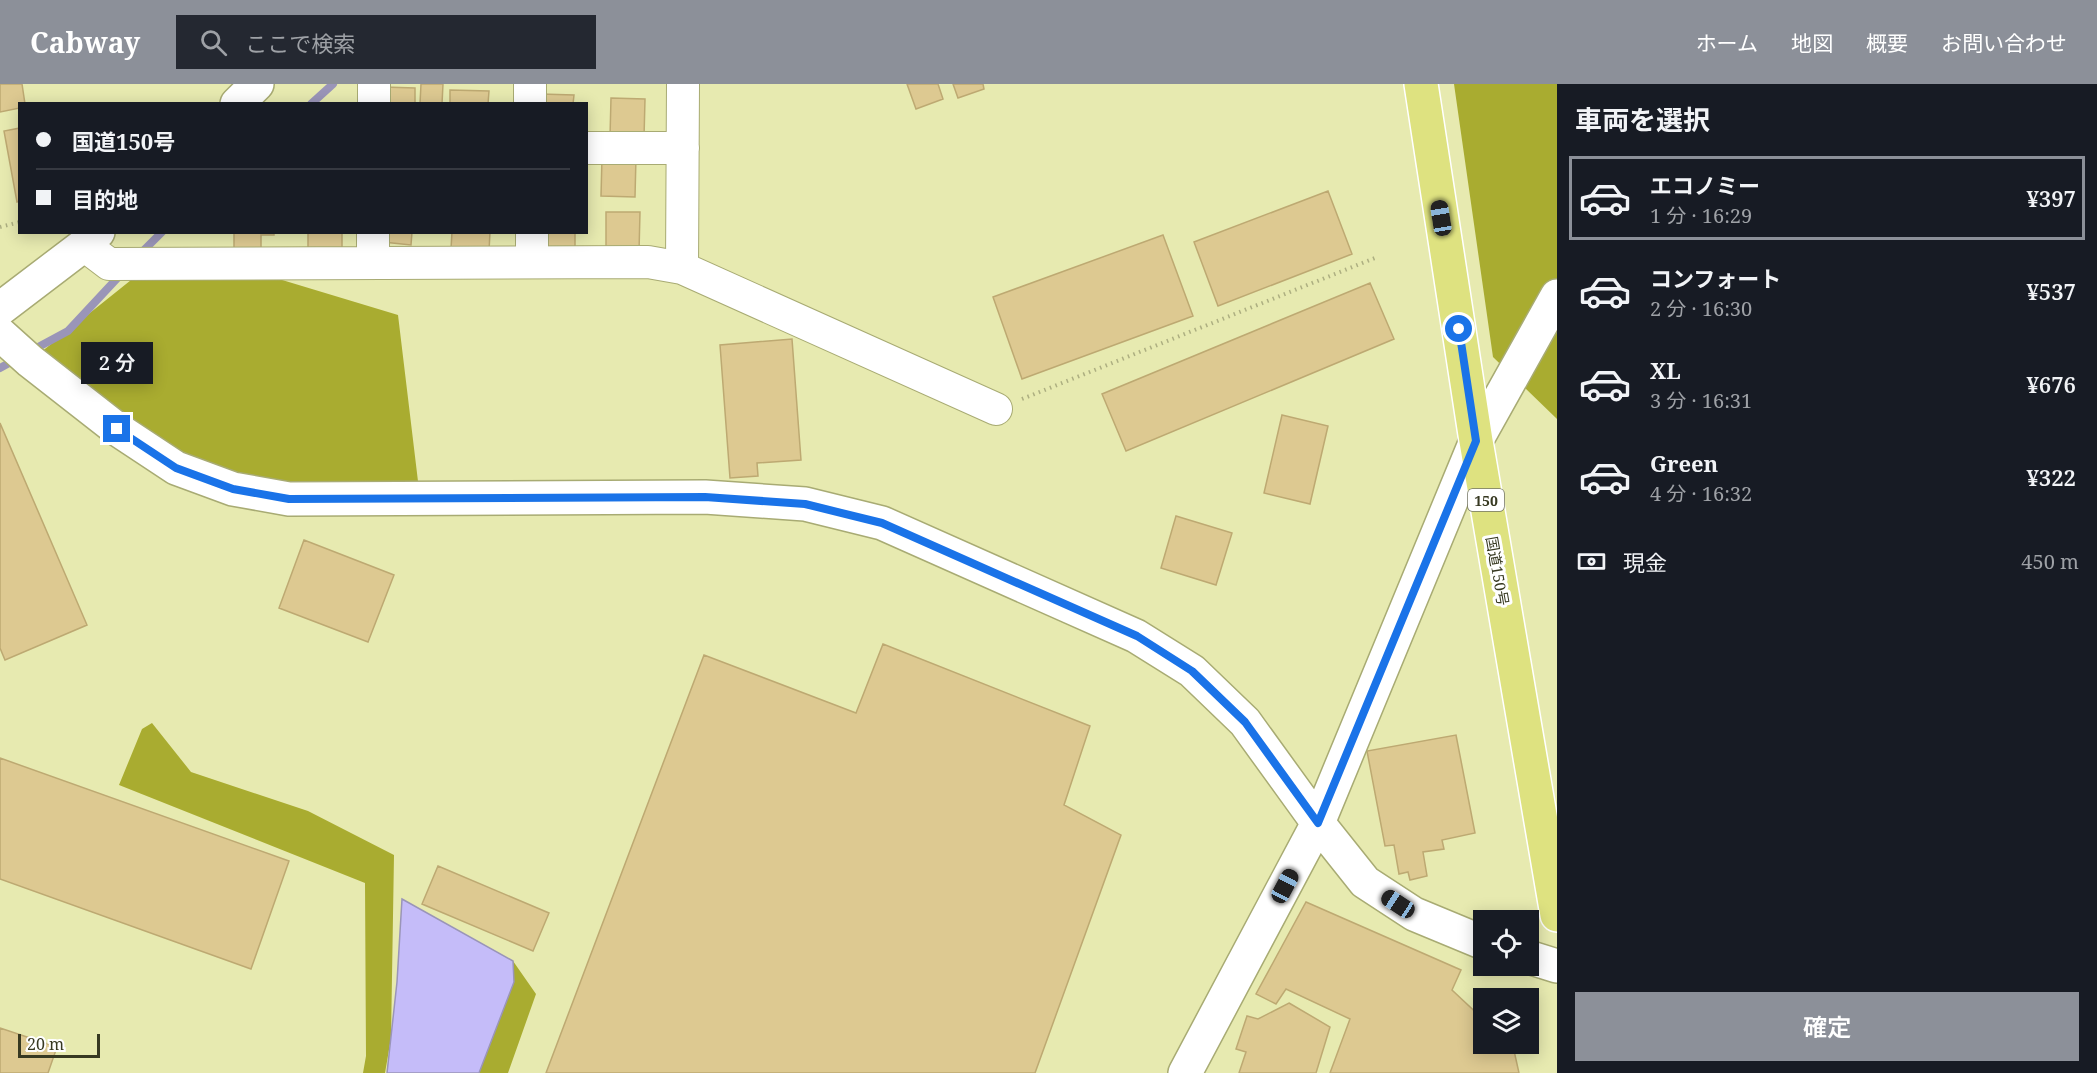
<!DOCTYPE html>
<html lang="ja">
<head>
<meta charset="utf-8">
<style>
	:root { --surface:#171b24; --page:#242831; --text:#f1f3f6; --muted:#9ea1a6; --line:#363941; --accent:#8c9099 }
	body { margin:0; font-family:"Noto Serif","Noto Sans JP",serif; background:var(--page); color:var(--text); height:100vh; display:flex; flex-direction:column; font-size:22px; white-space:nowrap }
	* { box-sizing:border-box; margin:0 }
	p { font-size:20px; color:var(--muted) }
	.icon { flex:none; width:33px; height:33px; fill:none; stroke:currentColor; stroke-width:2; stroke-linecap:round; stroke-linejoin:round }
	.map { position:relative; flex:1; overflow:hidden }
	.sheet { display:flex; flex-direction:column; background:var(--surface); width:540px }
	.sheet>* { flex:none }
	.guide { position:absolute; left:18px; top:18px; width:570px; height:132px; border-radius:0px; box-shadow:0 3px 15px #0003; display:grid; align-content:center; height:132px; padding:0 18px; background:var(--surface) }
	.controls { position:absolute; left:1473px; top:826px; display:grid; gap:12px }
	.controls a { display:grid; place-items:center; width:66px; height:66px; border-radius:0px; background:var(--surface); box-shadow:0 3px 15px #0003; font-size:30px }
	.scale { position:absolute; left:18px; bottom:15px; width:82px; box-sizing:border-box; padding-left:6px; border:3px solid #373921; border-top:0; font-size:16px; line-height:21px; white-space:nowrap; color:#373921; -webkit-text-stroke:4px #fff; paint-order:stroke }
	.end { position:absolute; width:27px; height:27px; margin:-14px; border:8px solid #1a73e8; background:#fff; box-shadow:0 0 0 3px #fff }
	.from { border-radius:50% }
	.bubble { position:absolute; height:42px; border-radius:0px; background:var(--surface); box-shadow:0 3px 15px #0003; font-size:20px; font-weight:600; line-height:42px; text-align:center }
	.car { position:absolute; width:18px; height:36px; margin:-18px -9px; border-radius:8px; box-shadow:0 0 4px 2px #0007; background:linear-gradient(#222 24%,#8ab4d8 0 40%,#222 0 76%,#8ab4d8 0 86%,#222 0) }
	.guide b { display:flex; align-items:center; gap:21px; height:57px; font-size:22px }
	.guide b+b { border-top:2px solid var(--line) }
	.guide i { width:15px; height:15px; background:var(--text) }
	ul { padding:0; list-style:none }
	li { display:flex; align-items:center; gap:18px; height:84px; margin:0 12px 9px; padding:0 6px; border:3px solid transparent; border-radius:0px }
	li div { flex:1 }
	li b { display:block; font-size:22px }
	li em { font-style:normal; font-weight:600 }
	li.on { border-color:var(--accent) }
	li>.icon { width:54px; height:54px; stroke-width:1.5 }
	h2 { padding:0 18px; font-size:27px; line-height:72px }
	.pay { display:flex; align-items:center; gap:15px; height:66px; padding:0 18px; font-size:22px }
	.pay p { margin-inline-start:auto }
	.button { display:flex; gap:12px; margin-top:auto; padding:12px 18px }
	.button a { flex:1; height:69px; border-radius:0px; background:var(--accent); color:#fff; font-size:24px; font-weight:600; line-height:69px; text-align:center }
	header { display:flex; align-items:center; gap:36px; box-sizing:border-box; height:84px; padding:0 30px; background:var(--accent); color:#fff }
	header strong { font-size:28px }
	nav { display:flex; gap:33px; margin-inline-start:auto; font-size:21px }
	.search { width:420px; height:54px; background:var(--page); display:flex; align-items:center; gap:15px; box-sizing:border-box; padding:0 21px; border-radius:0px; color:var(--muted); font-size:22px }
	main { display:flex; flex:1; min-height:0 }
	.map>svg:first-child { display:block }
	.forest { fill:#a9ac30 }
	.water { fill:#c5bcf9; stroke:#9a95b8; stroke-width:1.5 }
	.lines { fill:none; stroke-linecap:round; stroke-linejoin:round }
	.stream { stroke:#9a95b8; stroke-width:8 }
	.building { fill:#ddc991; stroke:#bda972; stroke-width:1.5 }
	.minor-casing { stroke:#a8ab73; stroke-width:34 }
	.tertiary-casing { stroke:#a8ab73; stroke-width:36 }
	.trunk-casing { stroke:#fff; stroke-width:36 }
	.path { stroke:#adaf81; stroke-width:4; stroke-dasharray:1.5 4.5; stroke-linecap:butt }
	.minor { stroke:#fff; stroke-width:32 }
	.tertiary { stroke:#fff; stroke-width:33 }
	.trunk { stroke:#dee280; stroke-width:33 }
	.route { stroke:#1a73e8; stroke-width:8 }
	.labels { text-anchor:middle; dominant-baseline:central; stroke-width:6; stroke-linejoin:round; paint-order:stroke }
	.shield { fill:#fff; stroke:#737464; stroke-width:1.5 }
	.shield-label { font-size:14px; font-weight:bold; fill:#373921 }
	.street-label { font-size:15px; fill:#373921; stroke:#fff }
</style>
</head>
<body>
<header>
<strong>Cabway</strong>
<div class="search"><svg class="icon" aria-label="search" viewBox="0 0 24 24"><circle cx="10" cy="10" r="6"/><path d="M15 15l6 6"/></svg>ここで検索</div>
<nav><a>ホーム</a><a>地図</a><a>概要</a><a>お問い合わせ</a></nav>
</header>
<main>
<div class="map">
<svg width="1557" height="989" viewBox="0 0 1557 989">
	<rect width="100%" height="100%" fill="#e7eab0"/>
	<path class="forest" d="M1454 0H1557V335L1493 273Z
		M226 179 398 231 420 414 204 394 30 277 151 180Z
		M152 639 191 688 308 727 394 771 391 954 385 989H363L366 972 365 799 119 701 142 645Z
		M513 877 536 910 508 989H473Z"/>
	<path class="water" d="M402 815 513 877 514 898 479 989H387L397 898Z"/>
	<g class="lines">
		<path class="stream" d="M311 20 333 0
			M138 172 162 148
			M29 268 68 247 123 188
			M0 284 18 274"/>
	</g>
	<path class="building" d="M0 0H22L25 20H20V24L0 28Z
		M421 0H443L442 20H420Z
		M907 0H938L943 15 916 25Z
		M953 0H983L984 5 958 14Z
		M383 3 415 4V20H382Z
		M450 6 489 7 488 20H450Z
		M540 10 574 11 573 20H540Z
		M611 14 645 15 644 54 610 53Z
		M20 44V117L17 118 4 47Z
		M602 73H636L635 113 601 112Z
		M1328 107 1352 170 1218 222 1194 158Z
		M606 128H640L639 168 606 167Z
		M234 148H274V151H261V166H234Z
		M308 148H342V174L308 173Z
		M384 148H412L411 161 383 158Z
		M452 148H490L489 167 451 165Z
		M542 148H575V169L542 168Z
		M1163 151 1193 232 1022 295 993 213Z
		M1370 199 1394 255 1126 367 1102 310Z
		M792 255 801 376 757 379 758 392 730 394 720 261Z
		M1282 331 1328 342 1310 420 1264 409Z
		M0 339 87 541 5 576 0 564Z
		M1176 432 1232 449 1216 501 1161 484Z
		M304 456 394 491 368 558 279 524Z
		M883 560 1090 642 1064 721 1121 751 1035 989H546L704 571 856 629Z
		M1456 651 1475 749 1442 756 1444 765 1423 768 1427 792 1410 796 1408 788 1399 790 1394 761 1385 762 1367 667Z
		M0 674 289 777 251 885 0 795Z
		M438 782 549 829 533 867 422 820Z
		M1306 818 1461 886 1452 906 1484 936V960L1513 962 1519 989H1330L1350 935 1286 905 1276 920 1256 910Z
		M1289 919 1330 943 1316 989H1239L1246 968 1236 965 1247 932 1258 935Z
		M0 944 57 963 48 989H0Z"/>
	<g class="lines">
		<g class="minor-casing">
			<path id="minor" d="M530 0V20
				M374 20V0
				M586 64H683
				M532 148V178
				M84 161 109 180 648 178 682 184 996 325
				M373 179V148
				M682 184 683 0"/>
		</g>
		<g class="tertiary-casing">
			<path id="tertiary" d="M237 20 257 0
				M0 225 84 161 98 148
				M0 250 30 277 117 345 176 384 233 405 289 415 705 413 805 420 882 439 1136 552 1192 587 1245 638 1318 739 1365 798 1414 830 1484 859
				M1528 873 1557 882
				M1185 989 1318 739 1476 357 1557 212"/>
		</g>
		<g class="trunk-casing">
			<path id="trunk" d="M1421 0 1476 357 1557 831"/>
		</g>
		<path class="path" d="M0 143 20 138
			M1022 315 1375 174"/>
		<use href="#minor" class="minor"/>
		<use href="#tertiary" class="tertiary"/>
		<use href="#trunk" class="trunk"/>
	</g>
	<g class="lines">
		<path class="route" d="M117 345 176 384 233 405 289 415 705 413 805 420 882 439 1137 552 1192 587 1245 638 1318 739 1476 357 1459 245"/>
	</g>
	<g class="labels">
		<rect class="shield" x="1468" y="405" width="36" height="22" rx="4.5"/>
		<g class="shield-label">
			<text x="1486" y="416">150</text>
		</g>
		<g class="street-label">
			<text transform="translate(1498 487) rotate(80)">国道150号</text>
		</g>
	</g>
</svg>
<div class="controls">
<a><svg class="icon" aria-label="locate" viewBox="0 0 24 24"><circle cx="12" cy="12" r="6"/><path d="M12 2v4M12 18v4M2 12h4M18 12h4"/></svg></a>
<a><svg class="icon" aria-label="layers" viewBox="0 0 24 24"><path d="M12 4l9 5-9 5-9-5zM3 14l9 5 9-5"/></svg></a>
</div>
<div class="scale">20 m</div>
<i class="end from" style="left:1459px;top:245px"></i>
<i class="end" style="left:117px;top:345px"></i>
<div class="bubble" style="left:81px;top:258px;width:72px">2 分</div>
<i class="car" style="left:1441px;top:134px;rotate:351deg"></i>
<i class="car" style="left:1285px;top:802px;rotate:28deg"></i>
<i class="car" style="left:1398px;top:820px;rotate:303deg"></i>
<div class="guide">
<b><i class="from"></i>国道150号</b>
<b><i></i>目的地</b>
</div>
</div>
<section class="sheet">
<h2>車両を選択</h2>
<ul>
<li class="on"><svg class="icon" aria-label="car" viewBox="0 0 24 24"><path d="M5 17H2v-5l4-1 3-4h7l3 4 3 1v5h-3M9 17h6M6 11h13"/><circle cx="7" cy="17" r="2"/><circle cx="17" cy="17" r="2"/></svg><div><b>エコノミー</b><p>1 分 · 16:29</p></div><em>¥397</em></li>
<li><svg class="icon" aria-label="car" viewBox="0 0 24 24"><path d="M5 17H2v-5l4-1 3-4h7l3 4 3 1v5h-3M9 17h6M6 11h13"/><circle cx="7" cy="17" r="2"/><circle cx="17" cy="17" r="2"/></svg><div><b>コンフォート</b><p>2 分 · 16:30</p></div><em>¥537</em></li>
<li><svg class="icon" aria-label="car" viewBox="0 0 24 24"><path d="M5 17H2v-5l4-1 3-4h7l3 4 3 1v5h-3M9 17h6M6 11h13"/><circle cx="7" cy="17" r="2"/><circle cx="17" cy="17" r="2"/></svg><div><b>XL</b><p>3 分 · 16:31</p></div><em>¥676</em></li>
<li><svg class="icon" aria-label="car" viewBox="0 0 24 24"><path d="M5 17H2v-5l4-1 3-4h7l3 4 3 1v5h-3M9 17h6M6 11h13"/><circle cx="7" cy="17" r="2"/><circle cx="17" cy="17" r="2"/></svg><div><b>Green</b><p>4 分 · 16:32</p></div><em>¥322</em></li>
</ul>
<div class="pay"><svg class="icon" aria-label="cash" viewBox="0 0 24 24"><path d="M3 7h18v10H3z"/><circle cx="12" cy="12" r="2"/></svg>現金<p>450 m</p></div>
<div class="button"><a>確定</a></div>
</section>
</main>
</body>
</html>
